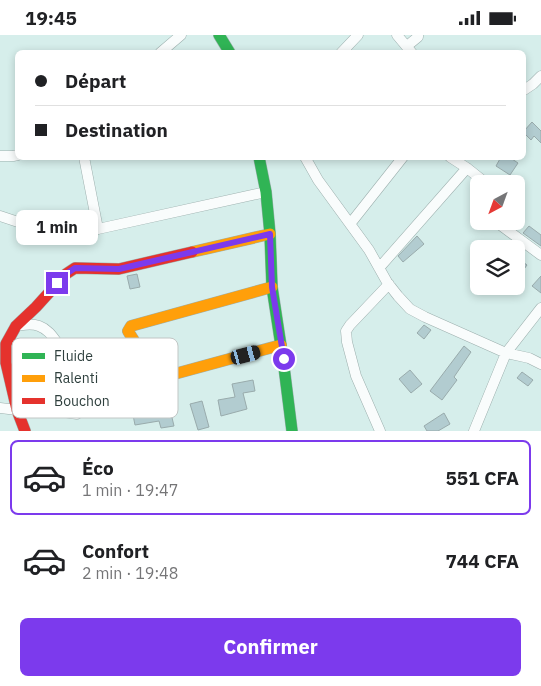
<!DOCTYPE html>
<html lang="fr">
<head>
<meta charset="utf-8">
<style>
	:root { --surface:#fff; --page:#f2f2f2; --text:#202124; --muted:#757577; --line:#e0e0e0; --accent:#7c3aed }
	body { margin:0; font-family:"IBM Plex Sans",sans-serif; background:var(--page); color:var(--text); height:100vh; display:flex; flex-direction:column; font-size:19px; white-space:nowrap }
	* { box-sizing:border-box; margin:0 }
	p { font-size:16px; color:var(--muted) }
	.icon { flex:none; width:28px; height:28px; fill:none; stroke:currentColor; stroke-width:2; stroke-linecap:round; stroke-linejoin:round }
	.map { position:relative; height:396px; overflow:hidden }
	.side { display:flex; flex-direction:column; background:var(--surface); flex:1 }
	.side>* { flex:none }
	.guide { position:absolute; left:15px; top:15px; width:511px; height:110px; border-radius:8px; box-shadow:0 2px 8px #0003; display:grid; align-content:center; height:110px; padding:0 20px; background:var(--surface) }
	.needle { width:32px; rotate:221deg }
	.tools { position:absolute; left:470px; top:140px; display:grid; gap:10px }
	.tools a { display:grid; place-items:center; width:55px; height:55px; border-radius:8px; background:var(--surface); box-shadow:0 2px 8px #0003; font-size:25px }
	.end { position:absolute; width:22px; height:22px; margin:-11px; border:6px solid #7c3aed; background:#fff; box-shadow:0 0 0 2px #fff }
	.from { border-radius:50% }
	.bubble { position:absolute; height:35px; border-radius:8px; background:var(--surface); box-shadow:0 2px 8px #0003; font-size:16px; font-weight:700; line-height:35px; text-align:center }
	.car { position:absolute; width:15px; height:30px; margin:-15px -8px; border-radius:6px; box-shadow:0 0 4px 1px #0007; background:linear-gradient(#222 24%,#8ab4d8 0 40%,#222 0 76%,#8ab4d8 0 86%,#222 0) }
	.guide b { display:flex; align-items:center; gap:18px; height:48px; font-size:19px }
	.guide b+b { border-top:1px solid var(--line) }
	.guide i { width:12px; height:12px; background:var(--text) }
	ul { padding:9px 0 0; list-style:none }
	li { display:flex; align-items:center; gap:15px; height:75px; margin:0 10px 8px; padding:0 10px; border:2px solid transparent; border-radius:8px }
	li div { flex:1 }
	li b { display:block; font-size:19px }
	li em { font-style:normal; font-weight:700 }
	li.current { border-color:var(--accent) }
	li>.icon { width:45px; height:45px; stroke-width:1.5 }
	.cta { display:flex; gap:10px; margin-top:auto; padding:10px 20px }
	.cta a { flex:1; height:58px; border-radius:8px; background:var(--accent); color:#fff; font-size:20px; font-weight:700; line-height:58px; text-align:center }
	.status { display:flex; justify-content:space-between; align-items:center; height:35px; padding:0 25px; background:var(--surface); direction:ltr }
	.status svg { height:14px; fill:currentColor }
	.map>svg:first-child { display:block }
	.building { fill:#b2ccd0; stroke:#99abac }
	.lines { fill:none; stroke-linecap:round; stroke-linejoin:round }
	.street-casing { stroke:#9cafad; stroke-width:11 }
	.fast-casing { stroke:#9cafad; stroke-width:12 }
	.slow-casing { stroke:#9cafad; stroke-width:12 }
	.jam-casing { stroke:#9cafad; stroke-width:12 }
	.street { stroke:#f9fcfc; stroke-width:10 }
	.fast { stroke:#30b455; stroke-width:11 }
	.slow { stroke:#ff9f0a; stroke-width:11 }
	.jam { stroke:#e5322d; stroke-width:11 }
	.route { stroke:#7c3aed; stroke-width:6 }
	.key { fill:#fff; stroke:#c1c6c5; stroke-width:1 }
	.key-label { font-size:14px; fill:#2f403e }
</style>
</head>
<body>
<div class="status"><b>19:45</b><svg viewBox="0 0 49 12"><path d="M0 12V9h3v3zM5 12V6h3v6zM10 12V3h3v9zM15 12V0h3v12zM26 1h20v11H26zM47 4h2v5h-2z"/></svg></div>
<div class="map">
<svg width="541" height="396" viewBox="0 0 541 396">
	<rect width="100%" height="100%" fill="#d6eeeb"/>
	<path class="building" d="M532 87 541 96V108L534 101 531 105 524 98V96Z
		M501 122H509L518 128 510 140 496 131Z
		M529 191 541 200V211L523 198Z
		M417 201 424 209 403 227 398 221Z
		M516 222 527 230 516 245Z
		M137 239 140 252 130 254 127 241Z
		M541 241V258L532 251Z
		M424 290 431 295 424 304 417 298Z
		M464 311 471 317 454 342 457 345 442 365 430 356Z
		M410 335 422 349 411 358 399 344Z
		M522 337 533 345 528 351 517 343Z
		M253 345 255 356 243 358 247 374 221 381 218 365 235 362 232 349Z
		M202 366 209 392 198 395 190 369Z
		M169 370 174 391 161 393 159 386 135 390 133 380 157 375V373Z
		M444 378 450 389 438 396H427L424 391Z"/>
	<g class="lines">
		<g class="street-casing">
			<path id="street" d="M397 0 412 18
				M407 11 418 2V0
				M160 18 181 0
				M341 18 358 0
				M524 55 533 49 541 41
				M0 121H13L18 120
				M84 122 98 194
				M305 122 318 145 369 215 387 247 398 261 410 274 425 282 506 318 529 323 541 329
				M450 122 467 133 487 149
				M0 181 33 192 69 199 98 194 266 157
				M495 186 541 220
				M350 189 403 122
				M379 233 467 133
				M16 291C24 290 31 288 39 291 50 295 54 304 61 313 73 327 87 339 98 354
				M16 370 77 379 83 374 98 354 142 317
				M0 373 17 375
				M380 396 356 341 347 307 346 296 350 290 389 249
				M474 396 506 318 541 273"/>
		</g>
		<g class="fast-casing">
			<path id="fast" d="M219 0 230 18
				M259 122 266 157 270 199 272 252 283 324 292 396"/>
		</g>
		<g class="slow-casing">
			<path id="slow" d="M192 217 270 199
				M272 252 131 291 128 296C138 312 149 333 167 341L281 310"/>
		</g>
		<g class="jam-casing">
			<path id="jam" d="M25 396 17 375 6 328V309L16 291 36 272 66 239 75 233 119 234 192 217"/>
		</g>
		<use href="#street" class="street"/>
		<use href="#fast" class="fast"/>
		<use href="#slow" class="slow"/>
		<use href="#jam" class="jam"/>
	</g>
	<g class="lines">
		<path class="route" d="M57 248 66 239 75 233 119 234 270 199 272 252 284 324"/>
	</g>
	<rect x="12" y="303" width="166" height="80" rx="8" class="key"/>
	<rect x="22" y="318" width="23" height="6" fill="#30b455"/>
	<rect x="22" y="340" width="23" height="7" fill="#ff9f0a"/>
	<rect x="22" y="363" width="23" height="6" fill="#e5322d"/>
	<g class="key-label">
		<text x="54" y="326">Fluide</text>
		<text x="54" y="348">Ralenti</text>
		<text x="54" y="371">Bouchon</text>
	</g>
</svg>
<div class="tools">
<a><svg class="needle" viewBox="-14 -14 28 28"><path d="M0-13l5 13h-10z" fill="#e53935"/><path d="M0 13l5-13h-10z" fill="#757577"/></svg></a>
<a><svg class="icon" aria-label="layers" viewBox="0 0 24 24"><path d="M12 4l9 5-9 5-9-5zM3 14l9 5 9-5"/></svg></a>
</div>
<i class="end from" style="left:284px;top:324px"></i>
<i class="end" style="left:57px;top:248px"></i>
<div class="bubble" style="left:16px;top:175px;width:82px">1 min</div>
<i class="car" style="left:246px;top:320px;rotate:75deg"></i>
<div class="guide">
<b><i class="from"></i>Départ</b>
<b><i></i>Destination</b>
</div>
</div>
<section class="side">
<ul>
<li class="current"><svg class="icon" aria-label="car" viewBox="0 0 24 24"><path d="M5 17H2v-5l4-1 3-4h7l3 4 3 1v5h-3M9 17h6M6 11h13"/><circle cx="7" cy="17" r="2"/><circle cx="17" cy="17" r="2"/></svg><div><b>Éco</b><p>1 min · 19:47</p></div><em>551 CFA</em></li>
<li><svg class="icon" aria-label="car" viewBox="0 0 24 24"><path d="M5 17H2v-5l4-1 3-4h7l3 4 3 1v5h-3M9 17h6M6 11h13"/><circle cx="7" cy="17" r="2"/><circle cx="17" cy="17" r="2"/></svg><div><b>Confort</b><p>2 min · 19:48</p></div><em>744 CFA</em></li>
</ul>
<div class="cta"><a>Confirmer</a></div>
</section>
</body>
</html>
